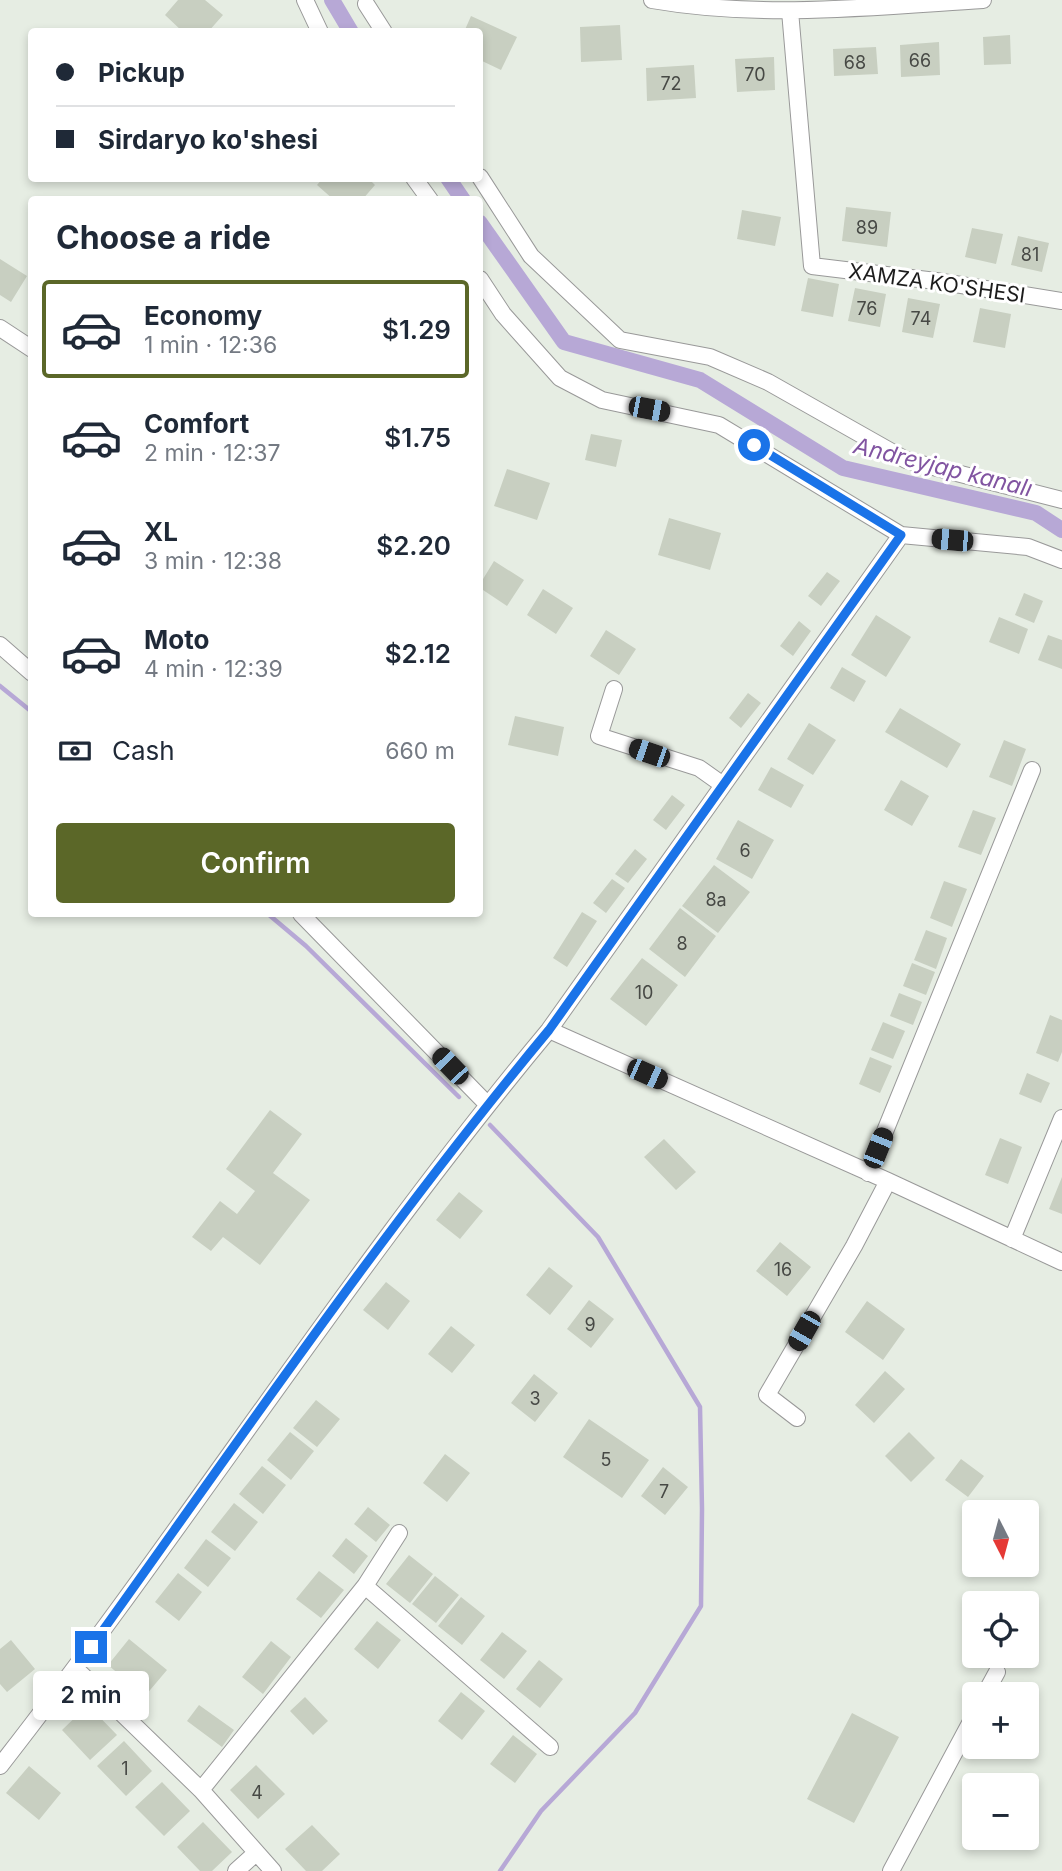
<!DOCTYPE html>
<html lang="en">
<head>
<meta charset="utf-8">
<style>
	:root { --surface:#fff; --page:#f2f2f3; --text:#1f2937; --muted:#747a83; --line:#e0e1e3; --accent:#5b6728 }
	body { margin:0; font-family:Inter,sans-serif; background:var(--page); color:var(--text); height:100vh; display:flex; flex-direction:column; font-size:26px; white-space:nowrap }
	* { box-sizing:border-box; margin:0 }
	p { font-size:23px; color:var(--muted) }
	.icon { flex:none; width:38px; height:38px; fill:none; stroke:currentColor; stroke-width:2; stroke-linecap:round; stroke-linejoin:round }
	.map { position:relative; flex:1; overflow:hidden }
	.details { position:absolute; left:28px; top:196px; width:455px; height:721px; display:flex; flex-direction:column; background:var(--surface); border-radius:7px; box-shadow:0 4px 10px #0003 }
	.details>* { flex:none }
	.guide { position:absolute; left:28px; top:28px; width:455px; height:154px; border-radius:7px; box-shadow:0 4px 10px #0003; display:grid; align-content:center; height:154px; padding:0 28px; background:var(--surface) }
	.needle { width:46px; rotate:174deg }
	.fabs { position:absolute; left:962px; top:1500px; display:grid; gap:14px }
	.fabs a { display:grid; place-items:center; width:77px; height:77px; border-radius:7px; background:var(--surface); box-shadow:0 4px 10px #0003; font-size:35px }
	.end { position:absolute; width:32px; height:32px; margin:-16px; border:9px solid #1a73e8; background:#fff; box-shadow:0 0 0 4px #fff }
	.from { border-radius:50% }
	.bubble { position:absolute; height:49px; border-radius:7px; background:var(--surface); box-shadow:0 4px 10px #0003; font-size:23px; font-weight:600; line-height:49px; text-align:center }
	.car { position:absolute; width:21px; height:42px; margin:-21px -10px; border-radius:9px; box-shadow:0 0 5px 2px #0007; background:linear-gradient(#222 24%,#8ab4d8 0 40%,#222 0 76%,#8ab4d8 0 86%,#222 0) }
	.guide b { display:flex; align-items:center; gap:24px; height:66px; font-size:26px }
	.guide b+b { border-top:2px solid var(--line) }
	.guide i { width:18px; height:18px; background:var(--text) }
	ul { padding:0; list-style:none }
	li { display:flex; align-items:center; gap:21px; height:98px; margin:0 14px 10px; padding:0 14px; border:4px solid transparent; border-radius:7px }
	li div { flex:1 }
	li b { display:block; font-size:26px }
	li em { font-style:normal; font-weight:600 }
	li.on { border-color:var(--accent) }
	li>.icon { width:63px; height:63px; stroke-width:1.5 }
	h2 { padding:0 28px; font-size:32px; line-height:84px }
	.pay { display:flex; align-items:center; gap:18px; height:77px; padding:0 28px; font-size:26px }
	.pay p { margin-inline-start:auto }
	.action { display:flex; gap:14px; margin-top:auto; padding:14px 28px }
	.action a { flex:1; height:80px; border-radius:7px; background:var(--accent); color:#fff; font-size:28px; font-weight:600; line-height:80px; text-align:center }
	.map>svg:first-child { display:block }
	.lines { fill:none; stroke-linecap:round; stroke-linejoin:round }
	.stream { stroke:#b7a8d6; stroke-width:4.5 }
	.canal { stroke:#b7a8d6; stroke-width:16 }
	.building { fill:#c8cfc1 }
	.minor-casing { stroke:#999; stroke-width:18 }
	.minor { stroke:#fff; stroke-width:16 }
	.route { stroke:#1a73e8; stroke-width:9 }
	.labels { text-anchor:middle; dominant-baseline:central; stroke-width:6; stroke-linejoin:round; paint-order:stroke }
	.number-label { font-size:18px; fill:#474945 }
	.street-label { font-size:21px; fill:#1c1c1c; stroke:#fff }
	.water-label { font-size:23px; font-style:italic; fill:#8154a1; stroke:#fff }
</style>
</head>
<body>
<div class="map">
<svg width="1062" height="1871" viewBox="0 0 1062 1871">
	<rect width="100%" height="100%" fill="#e6ede3"/>
	<g class="lines">
		<path class="stream" d="M0 686 32 712
			M268 914 306 946 459 1097
			M490 1125 598 1237 700 1407 702 1509 701 1606 635 1713 541 1811 500 1871"/>
		<path class="canal" d="M332 0 351 32
			M448 178 463 200
			M480 223 564 342 700 380 843 468 1036 513 1062 530"/>
	</g>
	<path class="building" d="M178 0H205L223 15 208 32H183L165 15Z
		M471 16 517 37 501 70 480 60V32H464Z
		M620 25 622 60 581 62 580 27Z
		M1010 35 1011 64 984 65 983 37Z
		M939 42 940 75 901 77 900 45Z
		M876 47 878 74 834 76 833 49Z
		M774 57 775 90 737 92 735 59Z
		M694 65 696 98 647 101 646 68Z
		M323 178H368L375 185 362 200H334L317 185Z
		M846 207 891 212 887 247 842 241Z
		M742 210 781 217 775 246 737 239Z
		M972 228 1003 234 996 264 965 257Z
		M1018 236 1049 243 1042 272 1011 265Z
		M0 259 27 276 11 302 0 295Z
		M808 278 839 284 833 317 801 311Z
		M855 288 886 294 880 327 848 321Z
		M908 298 940 304 933 338 902 332Z
		M980 308 1011 314 1005 348 973 342Z
		M591 434 622 440 616 467 585 460Z
		M507 469 550 483 537 520 494 506Z
		M669 518 721 533 710 570 658 555Z
		M494 561 524 580 507 606 480 588V584Z
		M827 572 840 581 821 606 808 596Z
		M543 589 573 608 556 634 527 615Z
		M1024 593 1043 601 1034 623 1015 615Z
		M876 615 911 637 886 677 851 655Z
		M999 617 1028 629 1019 654 989 642Z
		M799 621 811 631 793 656 780 646Z
		M606 630 636 649 619 675 590 656Z
		M1048 635 1062 640V669L1038 660Z
		M842 667 866 681 854 702 830 688Z
		M748 693 761 703 741 728 729 718Z
		M900 708 961 744 947 768 885 732Z
		M515 716 564 727 558 756 508 745Z
		M809 723 836 740 813 775 787 759Z
		M1004 740 1026 749 1012 786 989 777Z
		M771 767 804 785 791 808 758 790Z
		M901 780 929 796 912 826 884 810Z
		M672 795 685 805 666 830 653 820Z
		M973 810 996 818 981 855 958 847Z
		M738 820 774 840 752 879 716 859Z
		M635 849 647 859 628 883 615 874Z
		M714 865 750 892 718 933 682 906Z
		M612 879 625 888 606 913 593 903Z
		M944 881 967 889 952 927 930 918Z
		M680 908 716 936 685 977 649 949Z
		M582 912 597 921 567 967 553 958Z
		M926 930 947 938 936 969 914 960Z
		M642 958 678 985 646 1026 610 999Z
		M912 963 935 972 926 995 903 986Z
		M899 993 922 1002 913 1025 890 1016Z
		M1050 1015 1062 1020V1052L1058 1062 1036 1053Z
		M883 1022 905 1031 893 1059 871 1050Z
		M870 1057 892 1066 880 1093 859 1084Z
		M1027 1073 1050 1083 1041 1103 1019 1094Z
		M270 1110 302 1134 273 1173 310 1200 260 1265 223 1237 211 1251 192 1237 220 1201 237 1214 255 1191 226 1169Z
		M1000 1138 1022 1147 1008 1184 985 1175Z
		M664 1139 696 1172 676 1190 644 1157Z
		M1062 1177V1214L1049 1209Z
		M459 1192 483 1211 460 1239 436 1220Z
		M780 1242 811 1267 787 1296 756 1271Z
		M549 1267 573 1286 550 1315 526 1295Z
		M386 1282 410 1301 388 1330 363 1310Z
		M589 1300 614 1319 591 1348 567 1329Z
		M867 1301 905 1329 883 1360 845 1332Z
		M451 1326 475 1345 452 1373 428 1354Z
		M885 1371 905 1389 874 1423 855 1405Z
		M534 1374 558 1393 535 1422 511 1403Z
		M316 1400 340 1419 317 1447 293 1428Z
		M589 1419 649 1460 622 1498 563 1457Z
		M290 1432 314 1451 291 1480 267 1460Z
		M909 1432 935 1458 911 1482 885 1456Z
		M445 1454 470 1473 447 1502 423 1483Z
		M961 1459 984 1476 968 1497 945 1480Z
		M262 1466 286 1485 263 1514 239 1494Z
		M663 1467 688 1487 665 1515 641 1496Z
		M234 1503 258 1522 235 1551 211 1532Z
		M368 1507 390 1525 376 1542 354 1524Z
		M346 1538 368 1556 354 1574 332 1556Z
		M206 1539 231 1558 208 1587 184 1568Z
		M409 1555 433 1574 410 1603 386 1584Z
		M319 1571 344 1590 321 1618 296 1599Z
		M178 1573 202 1592 179 1621 155 1602Z
		M435 1576 459 1595 436 1623 412 1604Z
		M461 1597 485 1616 462 1645 438 1626Z
		M377 1621 401 1640 378 1669 354 1649Z
		M502 1632 527 1651 504 1679 480 1660Z
		M129 1639 167 1670 145 1696 108 1665Z
		M11 1640 35 1669 7 1692 0 1684V1649Z
		M271 1641 291 1657 263 1694 242 1677Z
		M539 1660 563 1679 540 1708 516 1689Z
		M461 1692 485 1711 462 1740 438 1721Z
		M305 1697 328 1721 313 1735 290 1711Z
		M88 1705 117 1735 90 1760 62 1730Z
		M199 1705 234 1730 222 1747 187 1721Z
		M852 1713 899 1737 854 1823 807 1799Z
		M513 1735 537 1754 515 1783 490 1764Z
		M124 1741 152 1771 126 1796 97 1766Z
		M256 1765 285 1794 258 1819 230 1790Z
		M29 1766 61 1793 39 1820 6 1793Z
		M162 1782 190 1811 164 1836 135 1807Z
		M203 1822 232 1852 212 1871H200L177 1847Z
		M312 1825 340 1854 322 1871H306L285 1849Z"/>
	<g class="lines">
		<g class="minor-casing">
			<path id="minor" d="M305 0 320 32
				M652 0C761 19 873 7 983 0
				M366 4 384 32
				M790 11 812 266 936 281 1062 301
				M480 177 531 256 620 340 710 357 768 382 906 460 1062 500
				M414 178 430 200
				M480 279 503 314 560 378 602 400 719 425 901 535 1028 547 1062 560
				M0 328 32 349
				M0 645 32 673
				M614 689 599 736 699 768 723 785
				M301 914 487 1104
				M549 1030 888 1181 1062 1262
				M868 1173 1032 770
				M1012 1239 1062 1118
				M797 1418 767 1395 854 1246 888 1181
				M365 1586 550 1747
				M76 1669 201 1790 273 1871
				M985 1694 997 1672
				M0 1766C189 1524 353 1265 549 1030L901 535
				M201 1790 365 1586 399 1533
				M236 1871 256 1853
				M891 1871 975 1714"/>
		</g>
		<use href="#minor" class="minor"/>
	</g>
	<g class="lines">
		<path class="route" d="M91 1647C240 1439 385 1227 549 1030L901 535 754 445"/>
	</g>
	<g class="labels">
		<g class="number-label">
			<text x="920" y="60">66</text>
			<text x="855" y="62">68</text>
			<text x="755" y="74">70</text>
			<text x="671" y="83">72</text>
			<text x="867" y="227">89</text>
			<text x="1030" y="254">81</text>
			<text x="867" y="308">76</text>
			<text x="921" y="318">74</text>
			<text x="745" y="850">6</text>
			<text x="716" y="899">8a</text>
			<text x="682" y="943">8</text>
			<text x="644" y="992">10</text>
			<text x="783" y="1269">16</text>
			<text x="590" y="1324">9</text>
			<text x="535" y="1398">3</text>
			<text x="606" y="1459">5</text>
			<text x="664" y="1491">7</text>
			<text x="125" y="1768">1</text>
			<text x="257" y="1792">4</text>
		</g>
		<g class="street-label">
			<text transform="translate(937 283) rotate(8)">XAMZA KO'SHESI</text>
		</g>
		<g class="water-label">
			<text transform="translate(943 467) rotate(14)">Andreyjap kanalı</text>
		</g>
	</g>
</svg>
<div class="fabs">
<a><svg class="needle" viewBox="-14 -14 28 28"><path d="M0-13l5 13h-10z" fill="#e53935"/><path d="M0 13l5-13h-10z" fill="#747a83"/></svg></a>
<a><svg class="icon" aria-label="locate" viewBox="0 0 24 24"><circle cx="12" cy="12" r="6"/><path d="M12 2v4M12 18v4M2 12h4M18 12h4"/></svg></a>
<a>+</a>
<a>−</a>
</div>
<i class="end from" style="left:754px;top:445px"></i>
<i class="end" style="left:91px;top:1647px"></i>
<div class="bubble" style="left:33px;top:1671px;width:116px">2 min</div>
<i class="car" style="left:649px;top:409px;rotate:101deg"></i>
<i class="car" style="left:952px;top:540px;rotate:275deg"></i>
<i class="car" style="left:649px;top:753px;rotate:289deg"></i>
<i class="car" style="left:450px;top:1066px;rotate:316deg"></i>
<i class="car" style="left:647px;top:1074px;rotate:114deg"></i>
<i class="car" style="left:878px;top:1148px;rotate:22deg"></i>
<i class="car" style="left:804px;top:1331px;rotate:210deg"></i>
<div class="guide">
<b><i class="from"></i>Pickup</b>
<b><i></i>Sirdaryo ko'shesi</b>
</div>
<section class="details">
<h2>Choose a ride</h2>
<ul>
<li class="on"><svg class="icon" aria-label="car" viewBox="0 0 24 24"><path d="M5 17H2v-5l4-1 3-4h7l3 4 3 1v5h-3M9 17h6M6 11h13"/><circle cx="7" cy="17" r="2"/><circle cx="17" cy="17" r="2"/></svg><div><b>Economy</b><p>1 min · 12:36</p></div><em>$1.29</em></li>
<li><svg class="icon" aria-label="car" viewBox="0 0 24 24"><path d="M5 17H2v-5l4-1 3-4h7l3 4 3 1v5h-3M9 17h6M6 11h13"/><circle cx="7" cy="17" r="2"/><circle cx="17" cy="17" r="2"/></svg><div><b>Comfort</b><p>2 min · 12:37</p></div><em>$1.75</em></li>
<li><svg class="icon" aria-label="car" viewBox="0 0 24 24"><path d="M5 17H2v-5l4-1 3-4h7l3 4 3 1v5h-3M9 17h6M6 11h13"/><circle cx="7" cy="17" r="2"/><circle cx="17" cy="17" r="2"/></svg><div><b>XL</b><p>3 min · 12:38</p></div><em>$2.20</em></li>
<li><svg class="icon" aria-label="car" viewBox="0 0 24 24"><path d="M5 17H2v-5l4-1 3-4h7l3 4 3 1v5h-3M9 17h6M6 11h13"/><circle cx="7" cy="17" r="2"/><circle cx="17" cy="17" r="2"/></svg><div><b>Moto</b><p>4 min · 12:39</p></div><em>$2.12</em></li>
</ul>
<div class="pay"><svg class="icon" aria-label="cash" viewBox="0 0 24 24"><path d="M3 7h18v10H3z"/><circle cx="12" cy="12" r="2"/></svg>Cash<p>660 m</p></div>
<div class="action"><a>Confirm</a></div>
</section>
</div>
</body>
</html>
